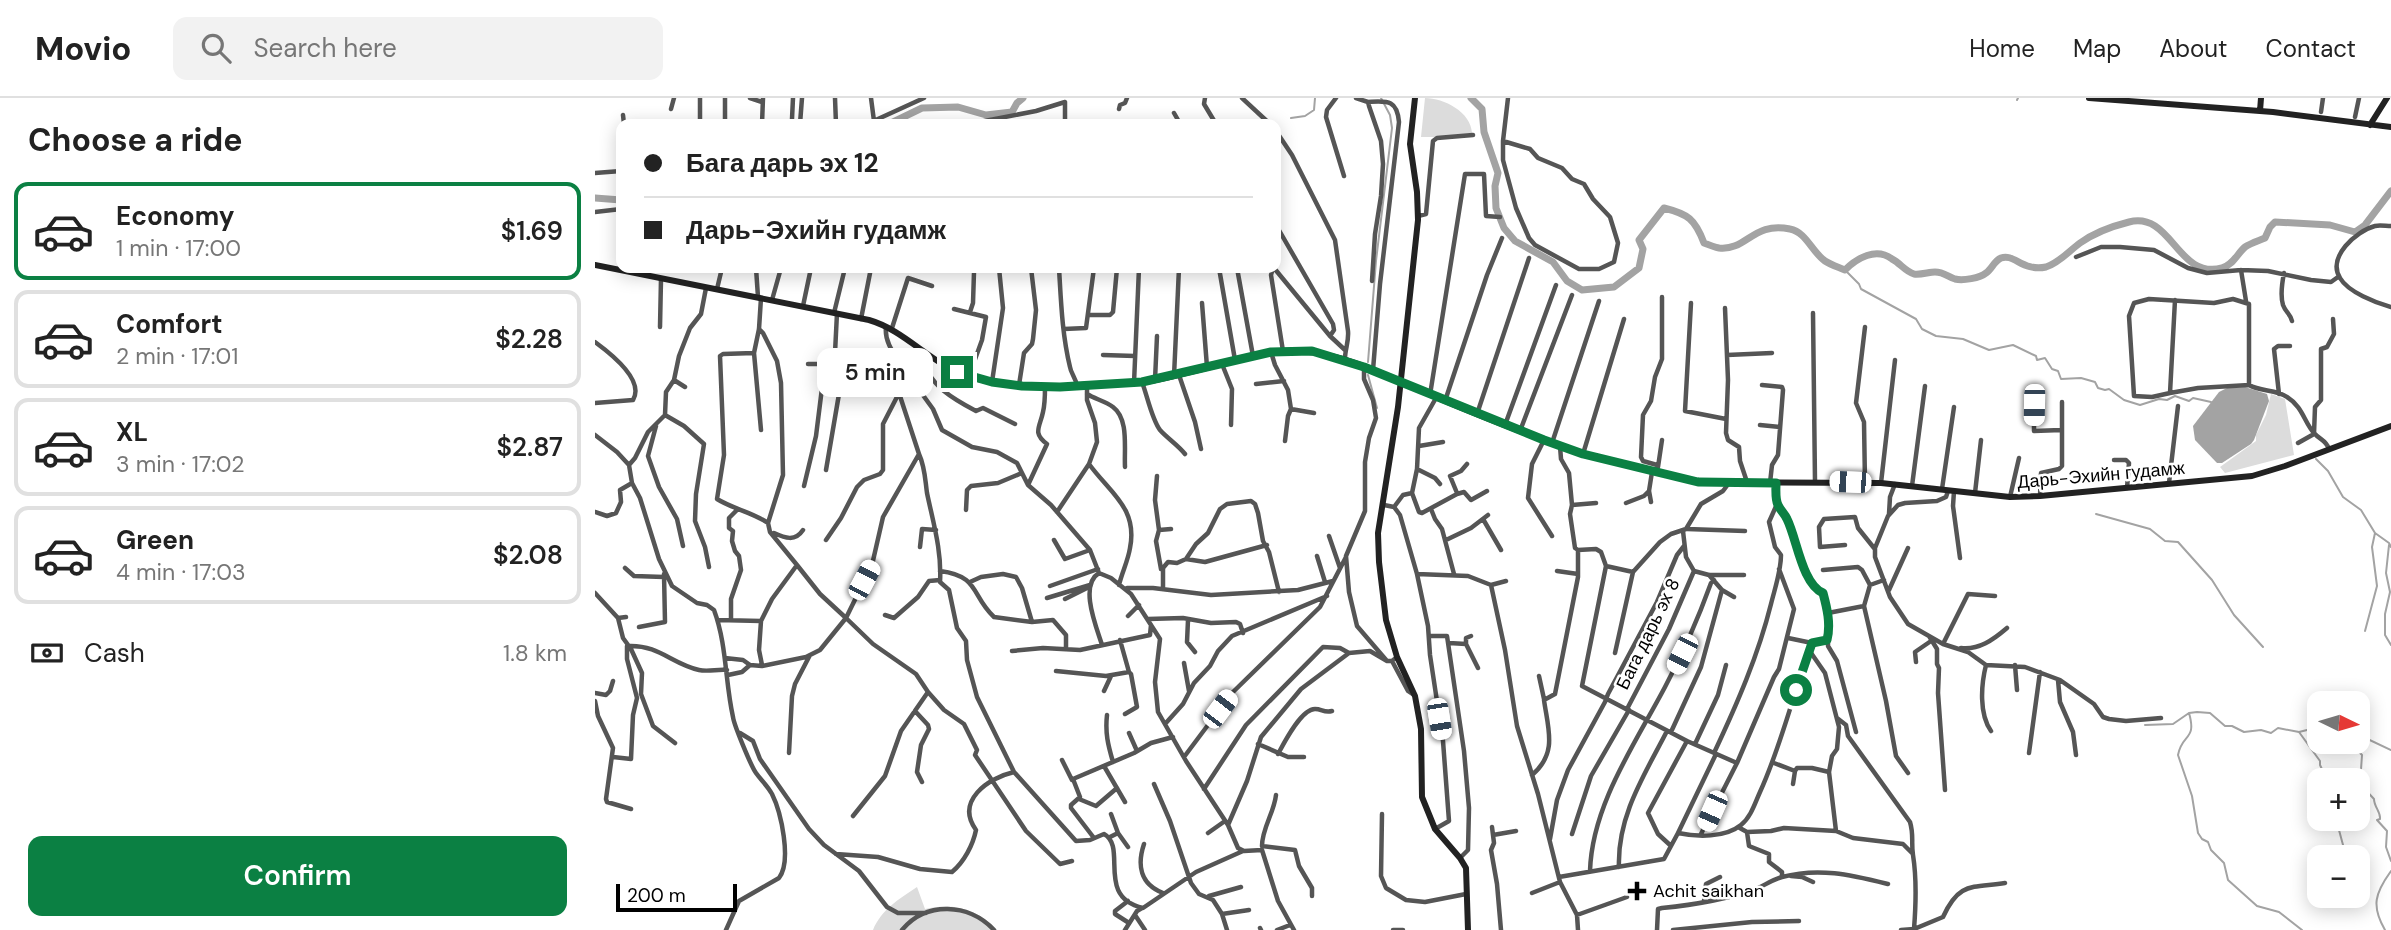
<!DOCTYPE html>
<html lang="en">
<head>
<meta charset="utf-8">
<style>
	:root { --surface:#fff; --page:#f2f2f2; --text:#222; --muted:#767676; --line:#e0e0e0; --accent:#0b8043 }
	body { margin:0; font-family:"DM Sans",sans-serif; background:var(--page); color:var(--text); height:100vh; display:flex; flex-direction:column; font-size:26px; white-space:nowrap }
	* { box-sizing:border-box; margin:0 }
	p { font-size:23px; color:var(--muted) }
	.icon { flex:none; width:38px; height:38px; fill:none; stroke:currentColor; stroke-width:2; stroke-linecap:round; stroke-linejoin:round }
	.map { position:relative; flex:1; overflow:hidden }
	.panel { display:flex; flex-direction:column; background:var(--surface); width:595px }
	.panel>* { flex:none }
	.hud { position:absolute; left:21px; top:21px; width:665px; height:154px; border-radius:14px; box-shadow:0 4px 18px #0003; display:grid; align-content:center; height:154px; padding:0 28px; background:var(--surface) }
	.needle { width:46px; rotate:95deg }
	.buttons { position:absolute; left:1712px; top:593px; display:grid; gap:14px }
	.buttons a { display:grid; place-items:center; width:63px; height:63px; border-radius:14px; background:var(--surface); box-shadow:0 4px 18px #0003; font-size:35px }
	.scale { position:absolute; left:21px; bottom:18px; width:121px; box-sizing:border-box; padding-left:7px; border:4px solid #000; border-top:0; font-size:19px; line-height:24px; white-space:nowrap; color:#000; -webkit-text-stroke:5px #fff; paint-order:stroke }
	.end { position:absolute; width:32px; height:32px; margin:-16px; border:9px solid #0b8043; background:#fff; box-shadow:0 0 0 4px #fff }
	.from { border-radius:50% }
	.bubble { position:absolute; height:49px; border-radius:14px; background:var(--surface); box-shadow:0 4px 18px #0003; font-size:23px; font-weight:600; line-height:49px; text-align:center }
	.car { position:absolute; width:21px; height:42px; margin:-21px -10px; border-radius:9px; box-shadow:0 0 5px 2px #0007; background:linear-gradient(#fff 24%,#345 0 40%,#fff 0 76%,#345 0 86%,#fff 0) }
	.hud b { display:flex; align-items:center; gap:24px; height:66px; font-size:26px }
	.hud b+b { border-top:2px solid var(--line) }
	.hud i { width:18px; height:18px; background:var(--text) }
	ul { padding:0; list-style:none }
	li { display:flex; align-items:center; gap:21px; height:98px; margin:0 14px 10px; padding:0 14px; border:4px solid var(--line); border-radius:14px }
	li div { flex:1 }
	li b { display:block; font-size:26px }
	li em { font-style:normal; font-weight:600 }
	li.on { border-color:var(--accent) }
	li>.icon { width:63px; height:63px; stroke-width:1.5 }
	h2 { padding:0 28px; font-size:32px; line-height:84px }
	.pay { display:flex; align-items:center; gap:18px; height:77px; padding:0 28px; font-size:26px }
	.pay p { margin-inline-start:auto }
	.action { display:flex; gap:14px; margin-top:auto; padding:14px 28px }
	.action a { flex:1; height:80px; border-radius:14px; background:var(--accent); color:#fff; font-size:28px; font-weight:600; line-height:80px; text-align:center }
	header { display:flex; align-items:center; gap:42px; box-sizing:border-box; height:98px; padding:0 35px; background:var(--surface); border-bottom:2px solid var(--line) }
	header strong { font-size:33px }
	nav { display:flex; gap:38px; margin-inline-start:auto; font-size:24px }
	.search { width:490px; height:63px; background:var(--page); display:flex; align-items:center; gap:18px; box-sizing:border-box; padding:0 24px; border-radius:14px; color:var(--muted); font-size:26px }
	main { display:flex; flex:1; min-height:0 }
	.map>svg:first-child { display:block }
	.green { fill:#dcdcdc }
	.water { fill:#a3a3a3 }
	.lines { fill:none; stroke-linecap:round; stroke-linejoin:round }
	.stream { stroke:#a3a3a3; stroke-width:2 }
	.river { stroke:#a3a3a3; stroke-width:7 }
	.street { stroke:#555; stroke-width:4.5 }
	.secondary { stroke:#222; stroke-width:6 }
	.route { stroke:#0b8043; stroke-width:9 }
	.poi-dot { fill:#000; stroke:#fff; stroke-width:2.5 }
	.labels { text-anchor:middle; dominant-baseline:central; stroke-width:5; stroke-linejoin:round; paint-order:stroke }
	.street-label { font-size:18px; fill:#000; stroke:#fff }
	.poi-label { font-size:18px; fill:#000; stroke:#fff; text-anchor:start }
</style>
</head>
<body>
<header>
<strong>Movio</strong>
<div class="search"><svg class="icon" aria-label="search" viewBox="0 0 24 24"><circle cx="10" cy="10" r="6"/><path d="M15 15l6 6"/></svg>Search here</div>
<nav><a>Home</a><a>Map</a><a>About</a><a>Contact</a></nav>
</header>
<main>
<section class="panel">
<h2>Choose a ride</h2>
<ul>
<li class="on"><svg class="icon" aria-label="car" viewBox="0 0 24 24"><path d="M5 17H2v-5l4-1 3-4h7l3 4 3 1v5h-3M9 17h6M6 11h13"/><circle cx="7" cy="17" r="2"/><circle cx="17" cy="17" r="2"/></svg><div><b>Economy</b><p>1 min · 17:00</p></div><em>$1.69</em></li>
<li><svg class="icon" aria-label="car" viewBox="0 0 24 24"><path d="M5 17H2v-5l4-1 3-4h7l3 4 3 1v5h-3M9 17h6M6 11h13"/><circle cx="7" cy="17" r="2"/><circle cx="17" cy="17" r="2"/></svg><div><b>Comfort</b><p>2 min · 17:01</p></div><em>$2.28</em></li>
<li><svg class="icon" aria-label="car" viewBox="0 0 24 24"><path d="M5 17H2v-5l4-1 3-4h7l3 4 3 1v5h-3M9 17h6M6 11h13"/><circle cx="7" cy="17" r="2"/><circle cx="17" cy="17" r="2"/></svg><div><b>XL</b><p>3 min · 17:02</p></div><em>$2.87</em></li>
<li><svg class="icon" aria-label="car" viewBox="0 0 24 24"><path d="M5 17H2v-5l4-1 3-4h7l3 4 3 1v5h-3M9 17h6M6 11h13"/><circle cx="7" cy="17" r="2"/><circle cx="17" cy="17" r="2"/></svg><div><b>Green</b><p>4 min · 17:03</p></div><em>$2.08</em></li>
</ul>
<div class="pay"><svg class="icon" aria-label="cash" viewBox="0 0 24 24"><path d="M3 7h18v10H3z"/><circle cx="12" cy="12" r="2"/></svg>Cash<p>1.8 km</p></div>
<div class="action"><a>Confirm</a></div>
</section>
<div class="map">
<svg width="1796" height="832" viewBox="0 0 1796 832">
	<rect width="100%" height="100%" fill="#fff"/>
	<path class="green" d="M830 0C849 0 876 14 877 35L859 39H826Z
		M1676 296 1690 301 1699 357 1630 375 1625 369 1661 343V337L1671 317Z
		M322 789 330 811C357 804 384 811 402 832H278C286 812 304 801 322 789Z"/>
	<path class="water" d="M1650 289 1672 296 1674 303 1659 342 1656 346 1627 365H1622L1600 342 1598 328 1624 294 1632 290Z"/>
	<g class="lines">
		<path class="stream" d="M1422 2 1423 0
			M696 20 710 18 719 12 720 0
			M1250 172 1264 186 1266 191 1321 221 1327 231 1341 238 1368 241 1394 252 1418 247 1441 258 1442 262 1450 260 1457 271 1463 273 1466 281 1486 280 1500 284 1503 290 1510 292 1514 291 1529 302 1545 307 1564 301 1572 302 1580 298 1594 303 1598 300 1616 304
			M773 264 781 163 797 30 795 17 786 0
			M773 277 782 310
			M1721 361 1733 373 1748 399 1766 412 1780 435 1794 445 1796 449
			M1501 416 1555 431 1570 443 1583 444 1617 482 1639 517 1668 549
			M1794 447 1791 475 1795 494 1790 516V537L1796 547
			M1770 533 1782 488 1777 449 1780 435
			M1594 615C1602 643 1587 635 1583 657L1597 698 1603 735 1607 741 1613 744 1616 752 1629 765 1633 782 1662 808 1684 814 1707 832
			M1550 627 1578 626 1594 615 1602 614 1615 615 1630 628H1637L1649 634 1666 632 1676 635 1683 630 1704 634 1724 629
			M1704 634 1725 663V667L1732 682
			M1762 636 1796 652
			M1754 644 1767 657 1765 686 1779 701C1779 709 1786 714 1785 721L1782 722 1792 733 1791 749 1796 763
			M1741 721 1751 758
			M1790 832C1776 808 1780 795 1796 773"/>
		<path class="river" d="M876 0 887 11 889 34 903 75 900 88 901 110 909 130 920 143 958 164 972 183 987 192 1019 189 1044 170 1048 151 1044 142 1069 110C1093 116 1100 121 1109 145 1114 147 1119 149 1124 150 1152 153 1158 123 1195 131 1211 134 1217 154 1230 163 1236 167 1243 169 1250 172 1262 160 1281 149 1297 161 1305 165 1310 173 1319 176 1326 177 1334 174 1340 174 1349 174 1353 179 1360 181 1368 183 1385 180 1391 175 1397 171 1399 163 1406 160 1419 155 1428 174 1451 169 1464 165 1474 153 1485 145 1499 135 1518 128 1534 124 1577 113 1582 182 1627 170 1638 167 1642 156 1650 149 1656 145 1663 143 1670 140L1675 129 1680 124 1735 127 1760 134 1770 127 1796 93
			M294 26 327 10 363 9 391 17 417 14 422 5 428 0
			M0 100 26 102"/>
		<path class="street" d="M105 0V26
			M155 0 167 4
			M240 0 241 26
			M276 0 279 23
			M610 0 609 6 621 26
			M647 0 675 26
			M741 0 732 12 731 19 749 78
			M761 0 773 4 774 8 786 43 788 66 786 98 780 136 777 183
			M773 4C792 3 802 1 804 24L785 186 778 272
			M76 11 79 0
			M524 11 525 7 530 5 532 0
			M1726 14 1728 0
			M579 15 583 22 580 26
			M28 17 29 26
			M1760 19 1764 0
			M130 26V0
			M167 26 168 0
			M193 26 197 21 198 0
			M205 26 207 0
			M272 26 329 0
			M374 26 441 13 470 4V26
			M681 33 697 57 740 142 753 233C754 244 750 251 750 261
			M908 43V62L921 110 934 140 940 147 984 171H1004L1019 164 1023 145 1015 119 998 101 989 86 977 81 967 70 943 60 935 51 908 43 913 0
			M0 75 26 73
			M0 114 26 111
			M823 118 831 116 838 43 842 40 878 37
			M681 127 738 226 739 232 735 238
			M1796 128C1791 128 1784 127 1780 128 1761 133 1732 159 1745 180 1753 194 1781 205 1796 209
			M1481 159 1506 149H1525L1559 152 1593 170 1612 175 1646 172
			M161 170 163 199
			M373 170 379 174 378 205 375 214
			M464 170C466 203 467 236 475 269 476 276 481 280 482 288
			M624 170 640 262
			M642 170 658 258
			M678 170 676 177 688 253
			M679 170 735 238 750 252
			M1689 175C1687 185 1685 197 1688 207 1691 215 1695 215 1697 223
			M122 191 127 170
			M166 200 164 231 159 255 128 256 125 258 129 357 122 401C138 411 157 414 173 425
			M177 202 186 170
			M1580 202 1575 295 1603 290 1654 287
			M1651 203 1646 172 1673 173 1716 182 1736 184 1743 179
			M607 205 612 269
			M1096 205 1090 313 1131 321
			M208 208 216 170
			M1130 210 1133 282 1131 335 1133 342 1144 349 1145 363 1152 384
			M359 211 391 219 387 242 374 278
			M239 215 250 170
			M1218 215 1220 384
			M494 217H515L518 214 522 170
			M266 221 276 170
			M65 229 66 181
			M297 230 313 180 337 188
			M469 231 491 230 499 170
			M0 244C15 255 50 282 38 302L0 305
			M676 254 680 267 693 292 696 311 719 315
			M159 255 166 332
			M333 256 329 262C333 287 360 302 381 313L388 310 420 326
			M508 257 540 258
			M1132 257 1177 255
			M213 266H230
			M627 266 637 291 636 327
			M769 269V281L778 302 781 320 774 340 770 364V413L751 458 754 494 762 528 792 563H797L802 559
			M309 271 338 311 347 332 377 349 402 354 422 365 433 387 456 407 495 452 504 475 516 480 536 496 565 541 560 584 563 614 591 663 633 727 643 750 649 753 667 752 683 803 699 832
			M584 277 600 324 606 351
			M579 278 584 170
			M79 282 90 289
			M560 282 562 238
			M397 284 408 210 404 170
			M547 284C552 297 557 322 565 332 572 340 583 347 590 356
			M539 285 544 170
			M661 286 689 283
			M424 287 429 255 437 246 438 241 441 212 436 170
			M1167 287 1187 289 1188 292 1183 357 1177 367 1175 385
			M1575 295 1557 299 1539 298 1534 218 1539 205 1554 201 1619 205 1638 201 1654 206V287C1666 294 1681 291 1692 299 1708 309 1709 324 1719 335 1725 342 1731 342 1734 351
			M492 296C500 301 510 303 518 309 534 321 529 350 530 369
			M1684 296 1679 251 1683 248H1695
			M835 297 870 76H889L891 118 905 119
			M850 303 892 177 907 140
			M1439 307V333L1466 332
			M882 316 934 160
			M70 317 89 328 109 346 101 396 100 423 110 449 114 469
			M910 327 961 187
			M1165 327 1185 329
			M61 328 53 358 64 389 82 421 88 448
			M925 333 977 197
			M0 337 22 354 34 367 37 385 45 400 64 461 77 488 102 505 112 507 119 512C132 547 130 584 138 619 139 627 156 668 161 675 166 682 172 687 177 696 186 714 197 763 184 780L144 803 131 832
			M949 342 937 366 933 400 957 438
			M690 343 693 318 696 311
			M957 345 1004 203
			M1703 345 1719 336 1720 309 1726 302V251L1732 249 1739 236 1738 221
			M824 348 848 344
			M988 356 1029 221
			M1519 362H1531L1534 365 1532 390
			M494 366C515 395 543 410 535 450 533 463 527 474 524 487
			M34 367 40 360 53 334 70 317 71 294 79 282 84 258 95 230 106 216 111 190
			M1063 369 1067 342
			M822 371 840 380 845 386
			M231 372 250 261 247 257 240 255
			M1063 374 1062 367 1048 363 1046 359 1048 317 1056 303 1060 279 1067 261V199
			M562 378 560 402 564 432 561 443 566 471
			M1181 385C1181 391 1180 401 1183 407 1185 412 1190 416 1192 421 1202 441 1207 486 1228 495L1233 515 1269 508
			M1270 385 1269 324 1261 305 1270 229
			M1286 385 1300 262
			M1574 385 1583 308
			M433 387 452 346C437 335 445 329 448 314 450 306 450 298 450 289
			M209 388 221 338 230 266 240 255 242 215
			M1317 388 1330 288
			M1347 391 1359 309
			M1353 393 1351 399 1342 403 1310 405 1303 407 1293 418 1280 450V459L1295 499 1313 526 1348 546 1373 554 1391 567 1430 569 1465 582 1499 606 1508 619 1514 621 1531 623 1566 620
			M1359 393 1358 408 1365 460
			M817 395 822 371 824 330 841 300
			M862 395 855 378 866 373 872 366
			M1380 395 1386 342
			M1445 398 1446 375 1464 371 1467 368V304
			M1415 399 1424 360
			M1056 404 1054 393 1057 374
			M1031 405 1049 398 1054 393
			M789 407 799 409 805 417 822 476 873 478 896 487 910 552 922 628 943 696 965 784 982 817 983 832
			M977 407 1001 405
			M799 409 808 397 817 395 824 414 827 415 862 396 869 394 876 402 892 393
			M836 411 840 421 847 431 859 476
			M371 412 372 392 376 388 403 385 427 375
			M0 414 12 418 21 415 26 404 25 392 37 385
			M462 414 494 366 502 344 500 325 492 302V288
			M1294 416 1295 399 1300 386
			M888 421 906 452
			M1092 431 1150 433
			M564 432 576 431
			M1088 433 1091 459 1099 473 1114 477 1127 492 1139 499
			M179 435C190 440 200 444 208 432
			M734 438 745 470
			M231 442 246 420 262 389 269 382 285 376 288 372V326L304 295 274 290
			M459 442 470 461 495 452
			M851 442 876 430 893 417
			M1250 447 1225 449 1224 429 1229 421 1260 419 1263 430 1279 450
			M325 449 327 431 341 432
			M983 452 1001 451 1006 454 1011 468 987 588 1092 643 1142 665
			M722 458 730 484
			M591 461 601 446 613 435 625 411 632 406 656 403 660 406 663 415 668 443 674 454 684 494
			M1011 468 1038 474
			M30 470 39 478 69 479
			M1228 472 1263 469 1267 472 1275 487
			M345 473C385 478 376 498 399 519L437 524 458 522 471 537V551
			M962 473 983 476
			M504 475C484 487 501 528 507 547
			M822 476 833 528 835 557 848 643 854 723 840 731
			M1115 477H1149
			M1289 482 1275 487 1269 508 1291 603 1301 658 1313 675
			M375 484 386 479 408 476 421 479 427 490 437 524
			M896 487 911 483
			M455 488 503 471
			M532 490H558L616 497 703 492 738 483
			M568 491V470L573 464 582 465 591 461 610 464 672 447
			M1294 492 1313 450
			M0 495 23 520 28 540 36 551 47 575 46 596 58 628 80 645
			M452 500 495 487
			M470 501 494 489
			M1233 515V548L1242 563 1261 634
			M290 517 299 520 323 499 334 483 345 482
			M533 518 544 507
			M23 520 31 519
			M136 521V501L146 472 144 458 140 453 137 443 138 433 134 430V420L143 411
			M553 521 588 520 616 525 641 524 645 526 648 535
			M123 522 166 523 177 501 202 467 175 434 173 425 188 377 186 285 182 263 168 235 164 231
			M593 522 592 544 600 554
			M166 523 164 552 167 567
			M44 529 70 524 69 476
			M835 538H852L869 653 874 710 873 752 865 760
			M1334 538 1342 551V566L1344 570 1343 595 1350 692
			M854 545 871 546 883 570
			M1217 545 1232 542
			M871 546V540L876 538
			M1348 546 1373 496 1400 498
			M34 548C64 547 77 566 104 572 113 574 123 571 132 572
			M1366 550C1384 552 1398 542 1412 530
			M1214 552 1230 575 1244 629 1242 651 1237 658 1234 674 1241 733
			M417 553 448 550 485 552 555 537 556 527
			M1020 555 1038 474 1065 444 1076 436 1091 431 1106 406 1128 393 1134 385
			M130 560 148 562 155 567 167 568 211 559 225 552 251 520 225 496 202 467
			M797 563 813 593 819 597
			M1321 564 1320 554 1336 543
			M589 565 594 593
			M1391 567C1386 587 1384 616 1396 633
			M1420 567 1422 592
			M461 573 511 578 534 574 525 542
			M133 577 147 574 155 567
			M944 578 949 601
			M1463 582 1465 604 1478 634 1481 657
			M509 593 516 578
			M333 594 349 612 369 626 382 652 380 657 431 733 465 766 477 763
			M0 595 11 597 15 593 18 583
			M0 603 3 618 18 650 11 701 12 704 36 711
			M1032 611 1074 531 1099 473
			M320 613 333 627 334 631 326 647 322 674 327 684
			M530 616 542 609 536 576 534 574
			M512 617C510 635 513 647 518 664
			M1242 620 1251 627 1253 638 1315 724C1319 737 1316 745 1318 757 1322 782 1321 806 1319 831
			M570 626 588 606 599 585 615 568 623 553 637 538 732 498
			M1076 634 1106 569 1127 492
			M145 635 158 643 165 661 214 731 229 747 264 773 292 809 303 815H331
			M534 635 542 653
			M663 646 693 659H709
			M1100 646 1123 597 1131 567
			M194 655 197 598 200 586 215 557
			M1119 655C1142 606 1163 558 1176 506 1180 490 1186 473 1186 457L1180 449 1174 424 1182 406
			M1434 655 1445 574
			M683 656C689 645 706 611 720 611 727 611 729 615 737 613
			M18 659 36 661 38 617 42 600 32 561V548
			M589 659 637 595 725 509 751 459
			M467 662 477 682
			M1179 665 1200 673 1202 670H1217L1234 674
			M509 668 530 704
			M419 674 481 743 495 742 509 736C533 749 500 799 548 810L601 774 648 753
			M937 677C963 655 953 631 949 602L960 596 983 479V452L980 450 975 416 977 407 974 375 966 361 965 348
			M559 686 575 723 596 785 604 796 618 802 627 816 632 832
			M1198 686 1200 673
			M609 691 651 627 728 549 745 550 754 555 775 553 792 563
			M484 701 501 708 522 690
			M787 716 786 778 791 790 811 802 830 804 871 796
			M258 718 290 678 306 633 333 594 321 576 278 546 251 520 277 467 288 419 324 356 304 295 309 271C301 258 289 245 291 229
			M633 727 652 683 666 639 706 591 754 555
			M897 729 899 745 896 752 902 786 906 832
			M1143 729 1152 734 1176 733 1189 730 1241 733 1258 740 1308 746 1317 755
			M523 735 533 749
			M613 735 630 723
			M1083 735 1121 656
			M977 736 996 678 1034 612
			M1106 736 1142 665 1179 579 1184 571 1199 511 1184 471
			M898 737 921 733
			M515 739 523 735 516 716
			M499 740 476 710V707L485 699 478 681 539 655 556 645 578 639
			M955 741 962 702 973 672 1010 604 1013 596 1062 504 1082 457 1089 448
			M549 746C542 767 545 786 568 795
			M1075 747 1063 736 1053 715 1092 643
			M667 748 700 752 704 768 717 790V798
			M667 748C667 730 679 715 681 697
			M241 756 283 759 325 771 357 774C369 764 378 747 381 732 360 703 393 680 419 674L382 599 372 562 371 543 362 530 354 492 345 484C347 453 338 424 332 395 330 381 330 369 324 356
			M1024 769C1022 718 1050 676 1072 633
			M995 773C997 707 1040 646 1070 589 1088 555 1103 521 1116 485L1119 482
			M1196 778 1207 779 1218 784
			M964 779 1069 761 1083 735C1102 739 1130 740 1146 727 1156 719 1160 705 1165 694 1187 646 1198 595 1217 545L1193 540
			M1187 779C1224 769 1256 777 1293 786
			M937 795 965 784
			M614 798 646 789
			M533 803 520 813V816L534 825
			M1109 803 1111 786 1125 779
			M627 816 654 812
			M540 817 550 832
			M982 817 1032 799
			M665 830 666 832
			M307 832C331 803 374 805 399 832
			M530 832 542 813 547 810
			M682 832 695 827
			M798 832H808
			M1062 832 1063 811 1067 810C1098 807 1132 801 1161 791 1170 787 1177 782 1187 779V774L1174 764V756L1154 748 1152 734
			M1078 832 1157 824 1204 823
			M1306 832 1319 831 1348 819C1364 784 1376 790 1410 785"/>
		<path class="secondary" d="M820 0 815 46 822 94 823 122 803 309 783 435 784 464 791 522 802 559 820 598 826 631 827 699 840 731 865 760 871 770 873 832
			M1494 0 1678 14 1796 29
			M1665 13 1666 0
			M1775 27 1792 0
			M0 167 274 222C312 233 337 268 376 279 417 291 460 290 503 287 521 286 539 286 556 283 597 275 636 263 676 254 733 246 785 275 836 297 875 314 916 330 956 345L988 356 1103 384 1286 385 1415 399 1445 398 1657 378 1690 368 1796 328"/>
	</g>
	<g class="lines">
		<path class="route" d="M362 274 397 284 427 288 465 289 547 284 676 254 717 253 769 269 949 342 988 356 1103 384 1181 385C1181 391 1180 401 1183 407 1185 412 1190 416 1192 421 1202 441 1207 486 1228 495 1232 510 1236 526 1232 542L1217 545 1201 592"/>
	</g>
	<path class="poi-dot" d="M1038.5 782.5h7v7h7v7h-7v7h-7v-7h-7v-7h7z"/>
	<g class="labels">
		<g class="street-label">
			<text transform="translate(1506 377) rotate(-5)">Дарь-Эхийн гудамж</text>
			<text transform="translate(1053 536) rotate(-64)">Бага дарь эх 8</text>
		</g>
		<g class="poi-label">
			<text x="1058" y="793">Achit saikhan</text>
		</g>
	</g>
</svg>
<div class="buttons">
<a><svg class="needle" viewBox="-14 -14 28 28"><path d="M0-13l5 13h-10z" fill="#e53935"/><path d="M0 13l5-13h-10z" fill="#767676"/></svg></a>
<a>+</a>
<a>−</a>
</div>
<div class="scale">200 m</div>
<i class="end from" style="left:1201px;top:592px"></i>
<i class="end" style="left:362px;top:274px"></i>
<div class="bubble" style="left:222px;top:250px;width:116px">5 min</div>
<i class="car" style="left:1439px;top:307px;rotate:181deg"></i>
<i class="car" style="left:1255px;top:384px;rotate:272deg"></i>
<i class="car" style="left:269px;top:482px;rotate:28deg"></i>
<i class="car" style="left:1087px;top:556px;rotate:207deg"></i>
<i class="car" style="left:625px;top:611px;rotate:37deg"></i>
<i class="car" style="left:844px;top:621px;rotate:171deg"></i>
<i class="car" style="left:1117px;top:713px;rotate:204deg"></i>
<div class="hud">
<b><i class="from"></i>Бага дарь эх 12</b>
<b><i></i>Дарь-Эхийн гудамж</b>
</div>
</div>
</main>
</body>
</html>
